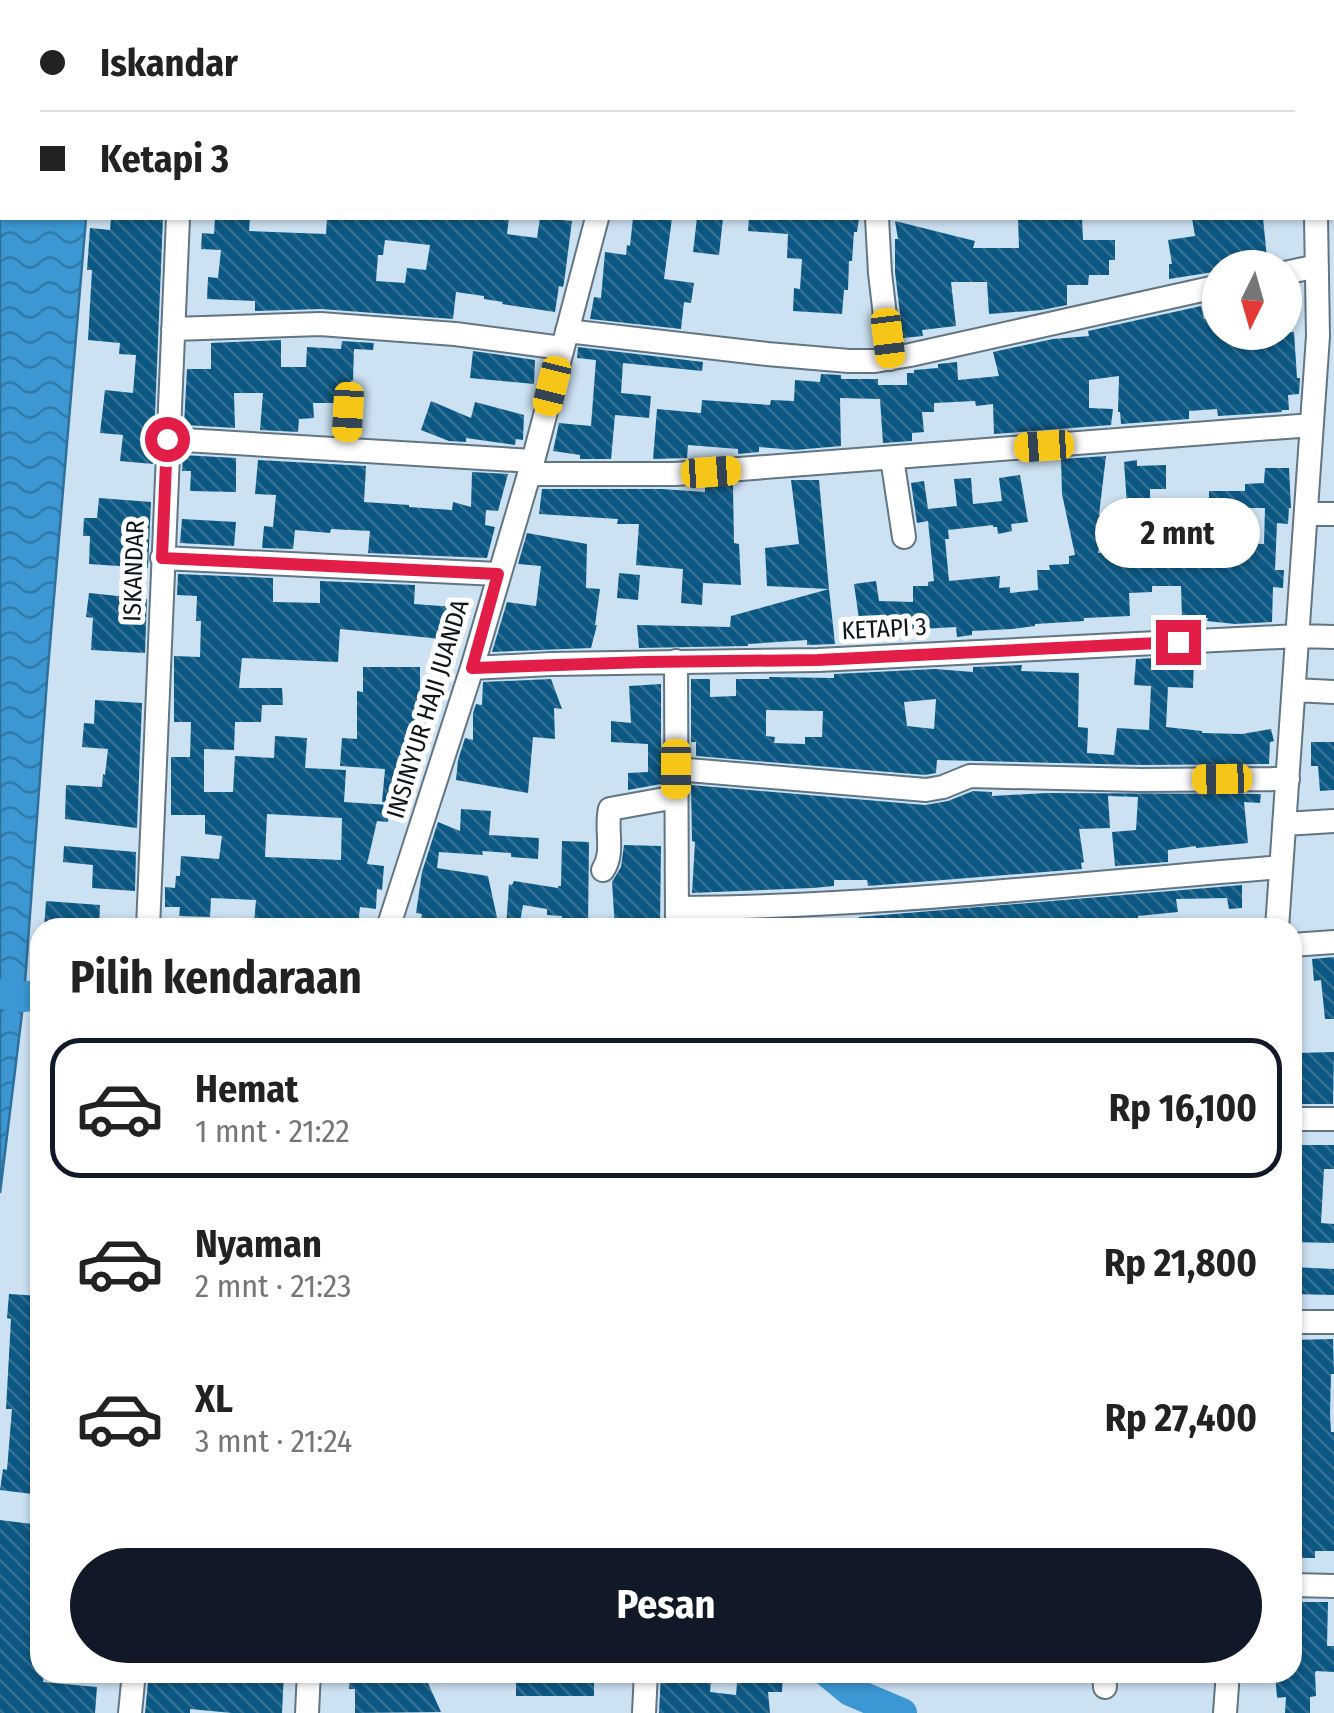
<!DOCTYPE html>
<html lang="id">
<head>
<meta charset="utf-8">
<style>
	:root { --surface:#fff; --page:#f2f2f2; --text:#222; --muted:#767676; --line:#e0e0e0; --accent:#111827 }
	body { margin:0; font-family:"Fira Sans Condensed",sans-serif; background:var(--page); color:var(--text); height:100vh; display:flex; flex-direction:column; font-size:38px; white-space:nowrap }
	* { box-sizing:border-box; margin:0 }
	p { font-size:32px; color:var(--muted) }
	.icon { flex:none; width:55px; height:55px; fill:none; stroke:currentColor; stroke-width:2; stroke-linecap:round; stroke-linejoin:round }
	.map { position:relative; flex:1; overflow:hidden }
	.drawer { position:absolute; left:30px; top:918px; width:1272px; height:765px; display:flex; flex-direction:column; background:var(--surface); border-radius:30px; box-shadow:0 2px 8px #0004 }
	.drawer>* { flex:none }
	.guide { position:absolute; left:0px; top:0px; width:1335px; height:220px; box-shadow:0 2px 8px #0004; display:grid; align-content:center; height:220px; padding:0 40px; background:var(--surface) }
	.needle { width:65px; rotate:185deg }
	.controls { position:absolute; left:1202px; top:250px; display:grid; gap:20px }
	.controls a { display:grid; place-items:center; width:100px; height:100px; border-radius:50%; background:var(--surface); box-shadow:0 2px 8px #0004; font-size:50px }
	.end { position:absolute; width:45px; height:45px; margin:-22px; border:12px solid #e11d48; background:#fff; box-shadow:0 0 0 5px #fff }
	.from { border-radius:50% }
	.bubble { position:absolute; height:70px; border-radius:35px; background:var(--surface); box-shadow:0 2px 8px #0004; font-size:32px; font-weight:700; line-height:70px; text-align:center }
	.car { position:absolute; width:30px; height:60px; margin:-30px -15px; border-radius:12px; box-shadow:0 0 8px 2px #0007; background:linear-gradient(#f5c518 24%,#345 0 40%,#f5c518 0 76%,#345 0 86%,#f5c518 0) }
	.guide b { display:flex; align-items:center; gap:35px; height:95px; font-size:38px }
	.guide b+b { border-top:2px solid var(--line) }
	.guide i { width:25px; height:25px; background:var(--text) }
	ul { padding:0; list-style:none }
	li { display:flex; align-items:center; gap:30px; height:140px; margin:0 20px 15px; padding:0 20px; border:5px solid transparent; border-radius:30px }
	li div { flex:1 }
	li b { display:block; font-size:38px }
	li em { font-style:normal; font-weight:700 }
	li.on { border-color:var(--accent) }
	li>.icon { width:90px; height:90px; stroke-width:1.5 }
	h2 { padding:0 40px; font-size:45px; line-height:120px }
	.primary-button { display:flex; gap:20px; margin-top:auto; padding:20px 40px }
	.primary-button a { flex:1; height:115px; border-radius:60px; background:var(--accent); color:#fff; font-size:40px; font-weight:700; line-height:115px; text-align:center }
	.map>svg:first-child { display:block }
	.water { fill:url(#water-waves); stroke:#2e709b; stroke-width:2.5 }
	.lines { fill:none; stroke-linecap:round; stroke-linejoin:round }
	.river { stroke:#3c97d2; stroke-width:30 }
	.building { fill:url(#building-back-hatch); fill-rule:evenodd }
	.minor-casing { stroke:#627583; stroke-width:26 }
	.minor { stroke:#fff; stroke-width:22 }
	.route { stroke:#e11d48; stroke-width:12 }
	.labels { text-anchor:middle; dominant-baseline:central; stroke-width:10; stroke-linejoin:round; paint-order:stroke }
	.street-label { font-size:25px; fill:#0d151a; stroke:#fff }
</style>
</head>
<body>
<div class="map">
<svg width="1334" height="1713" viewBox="0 0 1334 1713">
	<defs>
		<pattern id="water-waves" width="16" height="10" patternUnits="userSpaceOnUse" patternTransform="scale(2.5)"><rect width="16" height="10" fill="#3c97d2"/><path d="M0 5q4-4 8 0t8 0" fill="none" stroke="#317aaa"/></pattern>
		<pattern id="building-back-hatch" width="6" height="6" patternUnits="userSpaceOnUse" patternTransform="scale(2.5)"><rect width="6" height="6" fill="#0c5884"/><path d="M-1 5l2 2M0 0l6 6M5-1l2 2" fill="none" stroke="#367092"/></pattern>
	</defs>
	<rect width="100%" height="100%" fill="#cce1f2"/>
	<path class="water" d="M0 0H110V2H2V218H86L47 680 24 997 0 1193Z"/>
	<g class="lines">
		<path class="river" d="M0 994 24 997 40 994
			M827 1672 850 1691 902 1713"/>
	</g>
	<path class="building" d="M111 218H163L153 464 120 461 123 435 100 433 105 390 133 393 136 355 119 354 120 343 88 340 92 270H87L90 228 110 230Z
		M215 218H250L249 231 326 234 327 218H509L507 234 537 238 540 218 572 221 564 283 563 287 559 286 555 312 502 304 503 302 484 299V296L456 292 453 319 321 309 255 311V301L207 299 208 277 218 278 221 250 201 249 202 233 214 234ZM385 240 430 245 426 270 407 268 405 283 376 281 378 255H383Z
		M633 218H672L664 279 694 283 691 303 684 302 681 329 590 319 594 297 601 298 605 252 626 255 627 245 630 246Z
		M697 218H723L719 255 693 252Z
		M749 218H859L857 232H854L852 261H849L848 290H844L842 314 793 311 794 288 800 289 802 259 787 258 788 234 748 231Z
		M1018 218H1082L1083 240H1115V260H1109V275H1089L1088 285H1067V305L1042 310 989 314 987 282H951L956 326 922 330 923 336 903 338 895 272V239H898L895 221 975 241 973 248H1019Z
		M1192 218H1263L1267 258 1220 263V271L1169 279V264H1172L1168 240 1195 236Z
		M1201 306 1204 319 1220 317V332H1294L1297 378H1300L1299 394 1288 395 1289 410H1282V412L1218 416 1217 409 1189 411V419L1121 424 1120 412H1118L1119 376 1089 380V408L1113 409 1111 425 994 434 993 404 976 406 975 401 934 403V412H922L924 432 912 433V441L883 443 880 399 840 398 841 446 795 450 759 447V452L738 454V449L688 445 687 458 653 459 657 409 701 413 702 400 770 405 771 400 794 401 795 380 820 382 821 374 841 375V379H878V385H907V373H914V370L938 368V364L957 362 958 380 999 376 993 352 1053 339 1089 336 1088 331Z
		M281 340V367H306L307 347 341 349 342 341 374 343 373 350 354 349 353 380 350 382V397H341L334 403H313L314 418 299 419 298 432 260 430 263 393H234L235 428 184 425 187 369H211V343Z
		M578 347 703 362 702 371 623 363 621 393 651 396 649 418 615 415 611 459H580V455L553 451 559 423 591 426 596 360 577 358Z
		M473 351 535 360 534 384 470 378Z
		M431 401 471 418 475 402 524 415 523 440 516 439 515 445 466 438V442L449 441 421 430Z
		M183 455 236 458V492L190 491 191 471H182Z
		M1106 456 1099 515 1105 516 1098 553 1131 550V545H1136L1134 531 1144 529 1143 522 1178 517 1182 546 1210 548 1211 536H1226V543L1264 544 1265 508H1209V491H1245V484L1264 483 1265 468H1289L1291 508H1289L1288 524 1277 523 1275 570H1284L1283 588 1273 587 1272 622 1235 624 1207 621 1208 618H1182L1181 586H1152V592L1129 593 1130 616 1084 618V621L1035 624V626L1012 629 972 631V635L957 637 956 627 920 629V634L883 633 884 637 862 640 854 584 876 581 879 601 913 602V586H928V582L934 581 928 521 917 523 911 483 924 481 928 509 957 506 954 479 971 478 973 504 1002 501 999 478 1020 475 1028 522 1011 524 1012 531 998 534 997 527H993V525L948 530 949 539H945L949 581 1000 576 999 588 1010 587V593L1038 590 1037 570H1050L1049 565 1069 564V556L1075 555 1062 494 1061 459Z
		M258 460 366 466 364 502 409 505V507L452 510 453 502 471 507 472 472 508 474 498 511 486 510 485 525 495 527 487 558 368 553 370 531 331 529 330 533 295 530 293 549 262 548 264 526 273 527 276 495 255 494Z
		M1137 460V466L1166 465V489H1150V504L1127 505 1124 462Z
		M791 480H819L829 589 767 586 765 548 799 544Z
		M733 485 734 543 739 544 741 585 703 583 702 605 681 603 683 569 636 565 639 524H617L618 519 539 514 542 489H662L705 492V487Z
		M99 498 151 502 148 568 89 564 90 536H83L84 518H97Z
		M182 519 236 522 234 546 180 543Z
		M527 533 587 544 586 588 600 589 595 625H597L591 648 492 652 507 602 536 606 541 566 518 564Z
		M619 573 640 575 638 600 617 598Z
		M178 574 273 578V602L320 603V581L415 585 414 604 455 607 452 640 340 629 338 662 242 658 239 688H282L283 705H262L261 722H235L234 750 204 749V792H233L235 756 274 758 275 736 307 738 305 768 346 770 344 802 389 805 388 822 377 821 367 864 384 866 382 890 377 889 376 909 360 907 358 926 342 925 341 928H307L254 923 256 900 211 898 210 917 179 916 180 907H165V887L175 888 176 876H180L181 856 219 859 222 836 205 834V815H171V757H190L191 722H174V656L200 657 201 621H196L197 596 177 595ZM267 814 342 818 341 860 265 857Z
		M829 589 835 644 807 645V640L748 644V646L639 648 637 625 730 627 731 616Z
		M89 593 147 599 145 653 91 650 93 618 86 617Z
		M1172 657 1194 659 1193 688 1168 687 1166 727 1202 731V733L1242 734 1271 729 1274 741 1270 742 1269 764 1141 765 937 760 936 773 925 775 696 756V742H691V679H710V697L736 696V679H769V677L834 678V674L935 669 973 672V667L1022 665 1021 671 1079 673 1078 727 1088 728 1087 753 1114 755 1117 728 1149 730 1151 686 1134 685 1136 659ZM936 699 934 729 907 726 904 702ZM766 710 823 711 822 737H805V744L774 743 775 737 766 736Z
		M363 667H420V695L433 696V720H425L423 758H415L412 790H415L412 805 382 802 385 769 340 766 342 738 357 739V691L363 692Z
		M551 679 562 709 554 708 555 739 533 737 528 793 456 780 458 760 465 738 473 740V713L476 704 482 705 483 682Z
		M661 684V784L628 790V773L648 772V744L611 742V721L631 723 629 686Z
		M95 700 142 703 137 828 65 819 66 785 102 787 103 774 105 775 108 749 82 747 84 723 94 724Z
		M1311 742H1334V790L1320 791 1318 766H1311Z
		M691 785 925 805 948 801 973 791 992 792V796L1047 793 1261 794 1260 803 1244 802 1248 843 1196 848V846L1168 850V862L1115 866 1112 832 1136 830 1138 797 1108 796 1110 828 1079 829 1084 862 1081 863 1082 869 868 886 867 880H834V886L813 888 692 893 695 842 692 841Z
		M461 809 491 811 489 835 539 838 538 859 511 857V853L482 851 483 855 439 852 437 868 488 876 499 927 467 921 466 928H419L422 914 416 913 422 872 438 822 460 831Z
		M562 841 589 842 588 928H561L562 916 547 915V909L523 905 519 928H506L509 884 512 885 514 881 558 888V886H561Z
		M624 845 661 846 660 928H615L612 882 621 867Z
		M64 846 136 852 135 891 92 888 93 865 63 862Z
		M1242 885V908L1229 909 1227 898 1176 899 1178 912 1138 916V928H1118V918L1087 920V928H1021V925L989 928H859V917Z
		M46 901 100 905 99 928H44Z
		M1334 957V1019H1325L1321 980 1314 981 1312 959Z
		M1334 1052 1333 1104H1297V1053Z
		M1293 1145H1334V1169H1324L1321 1223 1334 1224V1243L1292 1242Z
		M1292 1267 1334 1269V1295L1292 1294Z
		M9 1294 40 1296V1495L0 1490 3 1469 7 1470 12 1409H6L11 1319 7 1318Z
		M1333 1339 1334 1374H1331L1330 1414 1331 1432H1334V1551H1315V1558H1292V1340Z
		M0 1520 40 1525V1672H44L43 1682 97 1687 95 1713H0Z
		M1300 1602H1328L1327 1646H1334V1672L1316 1671 1315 1673 1316 1696 1310 1697V1713H1285L1286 1697 1277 1698 1275 1672H1292V1609H1300Z
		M149 1672H284L282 1713H232L190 1709V1713H145Z
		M350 1672H423L441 1712 355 1713V1689H349Z
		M516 1672H594V1696H516Z
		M661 1672H712L710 1692 736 1695 738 1672H783L782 1692H768L770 1713H659Z"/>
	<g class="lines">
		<g class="minor-casing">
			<path id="minor" d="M1061 0V2
				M1310 0V2
				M193 2V0
				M643 2V0
				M1332 171H1334
				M877 218 880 273 890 359
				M1285 273 1317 266
				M173 329 320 324 455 334 562 348
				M567 331 767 354 849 361H875L910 355 1220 286
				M167 439 533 461
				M346 450 347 411
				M892 458 904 537
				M529 474H675L1312 425
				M1307 514H1334
				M162 558 498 574
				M676 661 677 928
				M472 668 551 664 818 660 1298 636 1334 637
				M1294 690 1334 692
				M676 769 926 790 943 787 970 776 1141 780 1288 779
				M1284 824 1334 821
				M603 870C615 852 605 829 610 809L676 797
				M677 908C880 907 1079 883 1281 867
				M148 928 178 218
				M388 928 472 668 533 461 597 218
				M1277 928 1318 336 1316 218
				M1292 945 1334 942
				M1292 1119H1334
				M1292 1322H1334
				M1292 1585 1334 1586
				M1104 1672 1105 1687
				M130 1713 134 1672
				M307 1713 309 1672
				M644 1713 646 1672
				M1225 1713 1228 1672"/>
		</g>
		<use href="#minor" class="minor"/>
	</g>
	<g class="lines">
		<path class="route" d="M167 439 162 558 498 574 472 668 645 662 818 660 1178 642"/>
	</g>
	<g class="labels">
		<g class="street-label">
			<text transform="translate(134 571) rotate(-88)">ISKANDAR</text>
			<text transform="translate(884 629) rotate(-3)">KETAPI 3</text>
			<text transform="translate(428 709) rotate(-73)">INSINYUR HAJI JUANDA</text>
		</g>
	</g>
</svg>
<div class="controls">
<a><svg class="needle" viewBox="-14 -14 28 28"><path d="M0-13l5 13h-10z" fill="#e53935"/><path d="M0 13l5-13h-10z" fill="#767676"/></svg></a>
</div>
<i class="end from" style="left:167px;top:439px"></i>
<i class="end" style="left:1178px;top:642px"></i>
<div class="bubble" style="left:1095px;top:498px;width:165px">2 mnt</div>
<i class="car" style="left:888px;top:338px;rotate:173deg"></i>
<i class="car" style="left:552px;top:386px;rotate:194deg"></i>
<i class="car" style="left:348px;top:412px;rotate:183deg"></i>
<i class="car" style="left:1044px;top:446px;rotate:266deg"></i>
<i class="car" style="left:711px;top:472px;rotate:86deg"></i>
<i class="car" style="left:676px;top:769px;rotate:180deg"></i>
<i class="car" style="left:1222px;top:779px;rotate:269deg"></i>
<div class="guide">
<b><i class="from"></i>Iskandar</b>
<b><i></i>Ketapi 3</b>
</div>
<section class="drawer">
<h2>Pilih kendaraan</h2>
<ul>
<li class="on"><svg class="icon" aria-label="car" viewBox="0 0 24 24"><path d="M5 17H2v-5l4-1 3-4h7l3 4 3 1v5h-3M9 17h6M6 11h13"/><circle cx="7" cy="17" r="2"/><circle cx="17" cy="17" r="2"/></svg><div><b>Hemat</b><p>1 mnt · 21:22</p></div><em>Rp 16,100</em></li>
<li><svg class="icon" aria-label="car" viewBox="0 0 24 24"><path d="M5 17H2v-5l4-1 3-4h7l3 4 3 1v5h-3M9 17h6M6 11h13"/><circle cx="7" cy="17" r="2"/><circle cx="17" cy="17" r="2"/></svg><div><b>Nyaman</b><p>2 mnt · 21:23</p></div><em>Rp 21,800</em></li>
<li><svg class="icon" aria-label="car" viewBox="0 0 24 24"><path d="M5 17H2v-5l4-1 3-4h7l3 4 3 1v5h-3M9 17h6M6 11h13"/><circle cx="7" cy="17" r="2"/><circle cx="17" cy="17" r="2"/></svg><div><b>XL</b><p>3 mnt · 21:24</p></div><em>Rp 27,400</em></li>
</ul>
<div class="primary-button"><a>Pesan</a></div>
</section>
</div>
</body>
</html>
